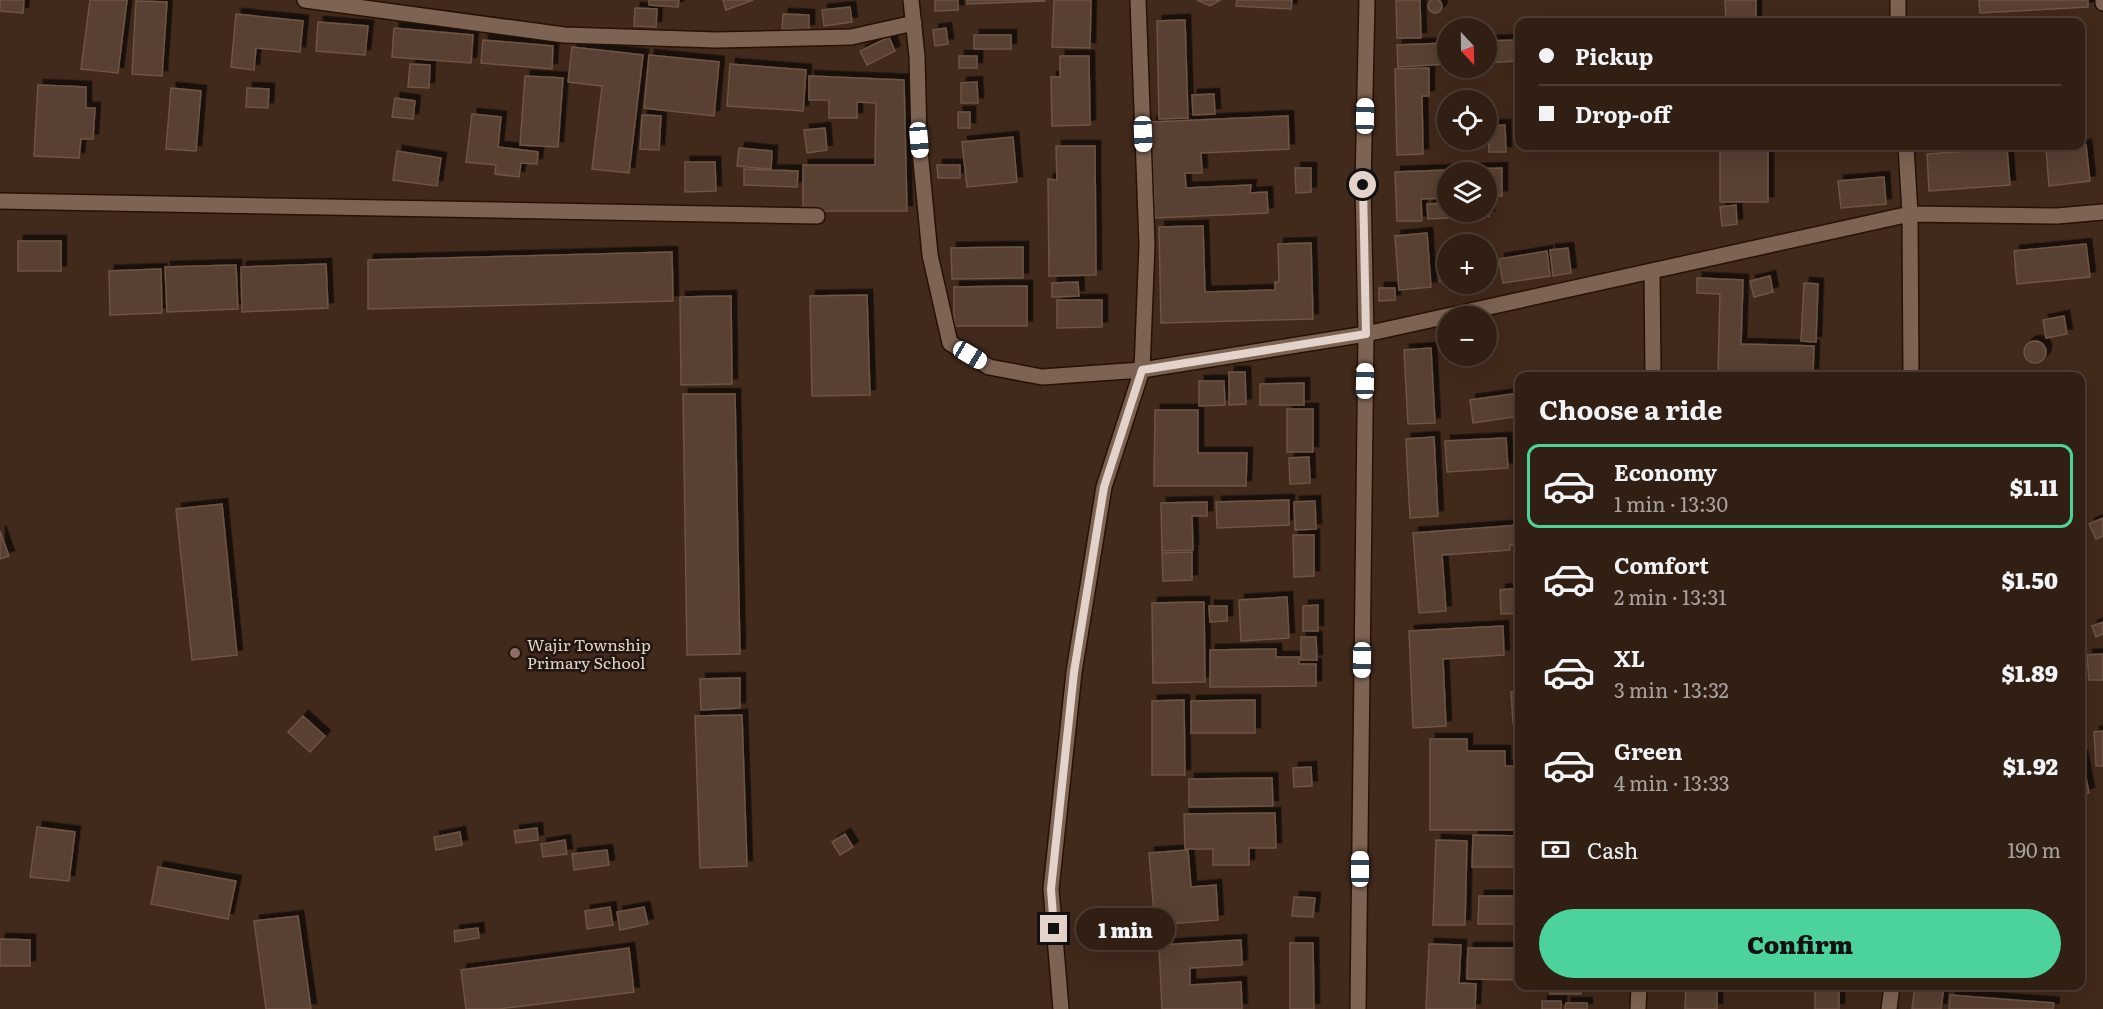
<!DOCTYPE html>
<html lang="en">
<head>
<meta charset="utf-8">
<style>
	:root { --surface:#311f14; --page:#39271d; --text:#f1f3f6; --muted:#a8a2a0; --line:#4c3d34; --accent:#4cd39b }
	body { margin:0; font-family:Literata,serif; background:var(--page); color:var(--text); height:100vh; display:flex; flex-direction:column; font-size:22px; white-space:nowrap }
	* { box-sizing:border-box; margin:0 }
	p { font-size:20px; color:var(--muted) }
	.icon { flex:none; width:33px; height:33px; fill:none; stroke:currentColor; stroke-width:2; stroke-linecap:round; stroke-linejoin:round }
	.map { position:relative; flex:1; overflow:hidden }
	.side { position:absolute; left:1515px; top:372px; width:570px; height:618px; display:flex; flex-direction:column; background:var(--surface); border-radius:12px; box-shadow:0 6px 24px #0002,0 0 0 2px var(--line) }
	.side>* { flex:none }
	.hud { position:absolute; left:1515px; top:18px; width:570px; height:132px; border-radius:12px; box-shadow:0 6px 24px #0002,0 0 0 2px var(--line); display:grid; align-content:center; height:132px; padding:0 24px; background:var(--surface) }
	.needle { width:39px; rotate:158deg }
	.controls { position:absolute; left:1437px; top:18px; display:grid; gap:12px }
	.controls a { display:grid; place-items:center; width:60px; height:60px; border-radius:50%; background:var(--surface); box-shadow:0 6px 24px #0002,0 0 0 2px var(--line); font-size:30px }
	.end { position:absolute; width:27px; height:27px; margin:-14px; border:8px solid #e3d3ca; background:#111; box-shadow:0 0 0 3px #111 }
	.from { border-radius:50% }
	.bubble { position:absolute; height:42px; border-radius:21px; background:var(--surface); box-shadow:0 6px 24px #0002,0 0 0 2px var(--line); font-size:20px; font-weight:800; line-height:42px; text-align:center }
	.car { position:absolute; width:18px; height:36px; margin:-18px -9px; border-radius:8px; box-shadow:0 0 4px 2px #0007; background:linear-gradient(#fff 24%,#345 0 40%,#fff 0 76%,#345 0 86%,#fff 0) }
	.hud b { display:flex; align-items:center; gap:21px; height:57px; font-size:22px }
	.hud b+b { border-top:2px solid var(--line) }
	.hud i { width:15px; height:15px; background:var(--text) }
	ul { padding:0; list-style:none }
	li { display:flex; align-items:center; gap:18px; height:84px; margin:0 12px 9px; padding:0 12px; border:3px solid transparent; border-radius:12px }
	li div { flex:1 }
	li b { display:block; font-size:22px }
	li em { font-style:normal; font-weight:800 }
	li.selected { border-color:var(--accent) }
	li>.icon { width:54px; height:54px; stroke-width:1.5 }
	h2 { padding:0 24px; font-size:27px; line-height:72px }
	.pay { display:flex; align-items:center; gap:15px; height:66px; padding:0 24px; font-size:22px }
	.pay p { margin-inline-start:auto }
	.button { display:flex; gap:12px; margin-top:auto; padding:12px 24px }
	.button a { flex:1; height:69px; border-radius:36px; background:var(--accent); color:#111; font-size:24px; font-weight:800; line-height:69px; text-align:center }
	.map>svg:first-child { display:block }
	.building { fill:#583f31; stroke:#6e5444; stroke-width:1.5; filter:url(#shadow) }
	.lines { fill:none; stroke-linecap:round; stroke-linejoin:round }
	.minor-casing { stroke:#271105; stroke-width:18 }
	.minor { stroke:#7d6353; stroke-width:15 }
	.route { stroke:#e3d3ca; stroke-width:8 }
	.education-dot { fill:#8d6e63; stroke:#20150f; stroke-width:2 }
	.labels { text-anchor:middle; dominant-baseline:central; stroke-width:5; stroke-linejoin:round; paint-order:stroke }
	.poi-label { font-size:16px; fill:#e3d3ca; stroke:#20150f; text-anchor:start }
</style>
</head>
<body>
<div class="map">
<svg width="2103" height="1009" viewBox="0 0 2103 1009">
	<defs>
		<filter id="shadow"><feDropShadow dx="5.5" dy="-5.5" stdDeviation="0" flood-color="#0009"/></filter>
	</defs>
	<rect width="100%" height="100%" fill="#41291b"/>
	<path class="building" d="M1428 6a7 7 0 1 1 14 0a7 7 0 1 1-14 0Z
		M0 0H24L23 13 0 11Z
		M90 0H127L118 73 81 69Z
		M649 0H679L678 7 649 5Z
		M723 0H753L726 10Z
		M935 0H958V10L935 11Z
		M967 0H1045V1L967 4Z
		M1054 0H1091L1090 48 1052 47Z
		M1197 0H1220L1210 6Z
		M1237 0H1292L1291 9 1236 6Z
		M1396 0H1420L1421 38H1397Z
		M1725 0H1756V22H1726Z
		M1979 0H2088V7L1980 13Z
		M136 1 167 2 162 76 132 74Z
		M850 7 852 22 824 26 822 10Z
		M635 8 657 9 656 27 634 26Z
		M236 14 303 21 300 52 256 48 254 70 231 67Z
		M783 14 809 15V30L782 29Z
		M1185 20 1188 118 1159 119 1157 21Z
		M318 22 368 26 365 55 316 51Z
		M394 28 473 35 471 63 392 57Z
		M946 28 948 44 935 46 933 30Z
		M974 35H1011V49H974Z
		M889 37 895 51 867 65 860 51Z
		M483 40 553 46 552 69 481 63Z
		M1515 40 1516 61 1486 63V41Z
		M1448 43V64L1398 67 1397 45Z
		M572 47 643 55 629 173 592 169 602 86 568 82Z
		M649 55 719 62 714 116 644 108Z
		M959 56H977V68H959Z
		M1060 56H1089L1090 125 1052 126 1051 77H1060Z
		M410 64 430 65 429 88 408 87Z
		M730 64 806 70 803 111 727 106Z
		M1429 68V96H1422L1423 154 1397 155 1395 69Z
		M525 76 563 78 558 147 520 145Z
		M809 76 904 80 907 211H803V165H875L876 103 857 102V118H829V100H809Z
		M977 82 978 103H961V83Z
		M38 85 86 87V108H95L93 139H81L79 158 34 156Z
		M171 88 201 91 196 151 166 149Z
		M247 88 269 89 268 108 246 107Z
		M1214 94 1215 114 1193 115 1192 95Z
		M395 98 415 101 413 119 392 117Z
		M958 112H970V128H958Z
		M472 114 501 117 498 147 538 152 537 164 521 163 519 177 495 174 496 165 466 162Z
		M642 115 661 116 659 150 640 149Z
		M1288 116 1289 149 1201 153 1202 173H1185L1186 188 1251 185 1250 193 1267 192 1268 213 1155 218 1151 122Z
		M1505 125 1506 152H1489L1488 126Z
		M825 128 827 150 807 153 804 130Z
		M1013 137 1017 182 967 187 962 142Z
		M2086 145 2090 181 2049 186 2046 149Z
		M1056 146H1095L1096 275 1049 276 1048 179 1057 180Z
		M1720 147 1768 148V202H1720Z
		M739 148 772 151 771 169 737 166Z
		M2007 148 2010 185 1929 191 1927 154Z
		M397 151 441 158 437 186 393 180Z
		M685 162H715L716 191 685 192Z
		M937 165H960V178H938Z
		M1295 168H1311V192L1296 193Z
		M1502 168V196L1486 197V172H1448V198L1421 199 1422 221H1397L1395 172Z
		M744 169 798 171 797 187 744 185Z
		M1884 177 1886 204 1841 208 1838 181Z
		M1486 201 1489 216 1428 219 1427 204 1448 203V212H1486Z
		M1736 205 1737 224 1722 226 1720 207Z
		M1203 226 1205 292 1275 290V282H1279L1278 244 1311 243 1313 319 1161 323 1159 227Z
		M1427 233 1431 287 1399 290 1395 236Z
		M18 241H61V271H18Z
		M2086 244 2090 277 2017 284 2014 251Z
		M1023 247V278L952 279 951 248Z
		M1568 248 1571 273 1553 276 1550 250Z
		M1547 251 1550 276 1503 283 1499 259Z
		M672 252 673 301 368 309V260Z
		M1448 262V281L1440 282 1438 263Z
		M326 264 328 308 242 312 241 267Z
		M236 265 238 309 167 312 165 267Z
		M161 269 162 313 110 315 109 271Z
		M1770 276 1773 292 1754 297 1750 281Z
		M1697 278 1743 280 1741 344 1814 346 1813 374 1718 371 1720 294 1697 293Z
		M1078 282 1079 296 1052 297V283Z
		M1804 283 1818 284 1816 342 1801 341Z
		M1027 286V326H954V287Z
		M1379 288H1395V300L1379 301Z
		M867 295 870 395 812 396 810 296Z
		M731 296 732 384 681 385 680 297Z
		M1057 300H1102V327L1057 328Z
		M2064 316 2067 334 2046 338 2043 320Z
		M2024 352a11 11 0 1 1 22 0a11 11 0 1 1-22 0Z
		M1431 348 1435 423 1408 424 1404 350Z
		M1229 372H1245L1246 404 1229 405Z
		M1199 381H1224L1225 405 1199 406Z
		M1304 383V405H1260V384Z
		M1519 393 1520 416 1473 423 1470 400Z
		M683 394H735L740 654 687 655Z
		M1287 409H1313V452H1287Z
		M1155 410H1198V453H1247L1246 486H1154Z
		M1434 437 1438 516 1410 518 1406 439Z
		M1506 438 1508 468 1447 472 1445 441Z
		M1309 457 1310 483 1290 484 1289 458Z
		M1289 500V525L1217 528 1216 502Z
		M1315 501 1316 529 1295 530 1294 502Z
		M1207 502V516H1192L1193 550 1162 551 1161 503Z
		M222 504 237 655 192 660 176 509Z
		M2103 518V536L2096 539 2089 524Z
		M1520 525V545H1510V550L1442 555 1446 611 1419 613 1413 533Z
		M0 531 9 556 0 559Z
		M1293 535H1314V576L1294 577Z
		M1192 552V580L1163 581 1162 553Z
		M1520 588V613L1501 614 1500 590Z
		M1287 597 1289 638 1241 641 1239 600Z
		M1204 602 1205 682 1153 683 1152 603Z
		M1318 605V631H1303V606Z
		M1209 606H1227V621L1210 622Z
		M2103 622V634L2096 637 2092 626Z
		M1503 626 1504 655 1443 659 1446 726 1413 728 1409 631Z
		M1301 637H1316L1317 660H1301Z
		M1276 649V657H1299V664H1316V686L1210 687V650Z
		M2103 654V680H2089L2087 655Z
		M740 678V708L701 710 700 679Z
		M1520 691V723H1513L1511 692Z
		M1184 700 1185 775H1152V701Z
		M1255 700V733H1191V701Z
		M742 715 747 866 700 868 695 716Z
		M303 716 325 736 310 752 288 732Z
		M2103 731V766H2096L2094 732Z
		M1430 739H1467V751H1505V766H1518L1520 830H1430Z
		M2082 756 2089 793 2080 795V757Z
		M1311 767 1312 786 1294 787 1293 768Z
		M1272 778 1273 806 1189 807V779Z
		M1275 813 1276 848H1249V865H1213V849H1185L1184 814Z
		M37 827 75 832 69 881 30 877Z
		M537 828 538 840 516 843 514 831Z
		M460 832 462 845 436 850 434 837Z
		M845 834 853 847 840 855 832 842Z
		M1473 835 1520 836V867H1472Z
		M565 840 567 854 543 857 541 844Z
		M1436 840 1467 841 1465 925H1433Z
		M607 850 609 865 574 870 572 854Z
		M1188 850 1191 887 1216 885 1218 920 1155 925 1149 853Z
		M158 867 236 881 228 919 151 904Z
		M1479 896H1520V924H1478Z
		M1294 897 1315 898 1313 917 1292 916Z
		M610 907 613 925 587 929 585 911Z
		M644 907 648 924 620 930 617 912Z
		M298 916 311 1009H266L254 921Z
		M478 928 479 938 455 942 454 931Z
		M0 939 30 940V966H0Z
		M1241 940 1242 965 1190 968V985L1241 982 1242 1009H1162L1159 945Z
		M1290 943H1313L1314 1009H1290Z
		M1429 944 1461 945 1459 983 1476 984 1475 1009H1426Z
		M629 948 634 992 499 1009H466L461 970Z
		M1468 948H1520V980L1467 979Z
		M1549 986H1580L1581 994H1550Z
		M1686 986H1717V1009H1685Z
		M1815 986H1839V1009H1815Z
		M1915 986H1944L1941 1009H1912Z
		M1950 995 2054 1003 2053 1009H1949Z
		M1542 1001H1561V1009H1542Z
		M1566 1003H1587V1009H1565Z"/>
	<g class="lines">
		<g class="minor-casing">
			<path id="minor" d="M305 0 564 35 716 40 851 37 914 23
				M911 0 917 56 919 140 930 255 950 343 989 367 1042 377 1142 370 1366 334 1910 214 2057 216 2103 212
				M2103 0V3
				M1898 22V0
				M1906 146 1910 214 1911 376
				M0 201 817 216
				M1652 271 1653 376
				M1061 1009 1051 889 1074 672 1104 487 1142 370 1147 245 1138 0
				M1358 1009 1366 334 1363 185 1367 0
				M1638 1009 1639 986
				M1889 1009 1892 986"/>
		</g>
		<use href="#minor" class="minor"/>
	</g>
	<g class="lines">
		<path class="route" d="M1054 929 1051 889 1074 672 1104 487 1142 370 1366 334 1363 185"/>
	</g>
	<circle class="education-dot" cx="515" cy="653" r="6"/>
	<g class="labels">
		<g class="poi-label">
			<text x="527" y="644">Wajir Township<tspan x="527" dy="18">Primary School</tspan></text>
		</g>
	</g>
</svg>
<div class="controls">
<a><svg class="needle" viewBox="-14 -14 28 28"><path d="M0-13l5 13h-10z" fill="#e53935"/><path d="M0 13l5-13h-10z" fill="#a8a2a0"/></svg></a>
<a><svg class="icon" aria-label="locate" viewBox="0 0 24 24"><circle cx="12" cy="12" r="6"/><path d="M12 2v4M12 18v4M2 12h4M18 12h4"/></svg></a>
<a><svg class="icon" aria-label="layers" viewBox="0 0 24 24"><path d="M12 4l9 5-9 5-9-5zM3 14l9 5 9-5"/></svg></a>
<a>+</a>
<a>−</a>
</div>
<i class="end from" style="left:1363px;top:185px"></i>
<i class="end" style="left:1054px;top:929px"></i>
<div class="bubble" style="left:1076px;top:908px;width:99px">1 min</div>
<i class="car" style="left:1365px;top:116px;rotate:1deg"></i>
<i class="car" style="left:1143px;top:134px;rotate:178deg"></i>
<i class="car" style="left:919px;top:140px;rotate:175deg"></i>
<i class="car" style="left:970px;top:355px;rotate:121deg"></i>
<i class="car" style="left:1365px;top:381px;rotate:1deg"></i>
<i class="car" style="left:1362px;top:660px;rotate:181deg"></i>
<i class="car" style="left:1360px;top:869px;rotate:0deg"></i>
<div class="hud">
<b><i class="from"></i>Pickup</b>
<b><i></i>Drop-off</b>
</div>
<section class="side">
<h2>Choose a ride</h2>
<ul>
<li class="selected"><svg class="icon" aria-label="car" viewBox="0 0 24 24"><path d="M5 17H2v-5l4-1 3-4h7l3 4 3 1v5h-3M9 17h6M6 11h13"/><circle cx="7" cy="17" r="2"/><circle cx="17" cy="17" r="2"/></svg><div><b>Economy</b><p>1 min · 13:30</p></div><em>$1.11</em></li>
<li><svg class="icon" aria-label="car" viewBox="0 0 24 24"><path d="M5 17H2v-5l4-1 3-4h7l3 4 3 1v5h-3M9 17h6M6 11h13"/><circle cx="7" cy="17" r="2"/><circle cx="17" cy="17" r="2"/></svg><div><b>Comfort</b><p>2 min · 13:31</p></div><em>$1.50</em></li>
<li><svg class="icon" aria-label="car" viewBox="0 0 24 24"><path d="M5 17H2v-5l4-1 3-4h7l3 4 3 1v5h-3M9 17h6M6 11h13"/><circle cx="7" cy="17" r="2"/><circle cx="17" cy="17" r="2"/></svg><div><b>XL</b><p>3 min · 13:32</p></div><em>$1.89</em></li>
<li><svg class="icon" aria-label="car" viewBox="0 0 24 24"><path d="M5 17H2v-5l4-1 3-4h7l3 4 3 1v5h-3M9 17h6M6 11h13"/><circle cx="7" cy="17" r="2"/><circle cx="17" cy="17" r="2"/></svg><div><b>Green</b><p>4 min · 13:33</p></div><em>$1.92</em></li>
</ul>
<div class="pay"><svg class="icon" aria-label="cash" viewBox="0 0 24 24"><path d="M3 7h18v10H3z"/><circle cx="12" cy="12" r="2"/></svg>Cash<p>190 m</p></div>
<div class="button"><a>Confirm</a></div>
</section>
</div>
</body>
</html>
